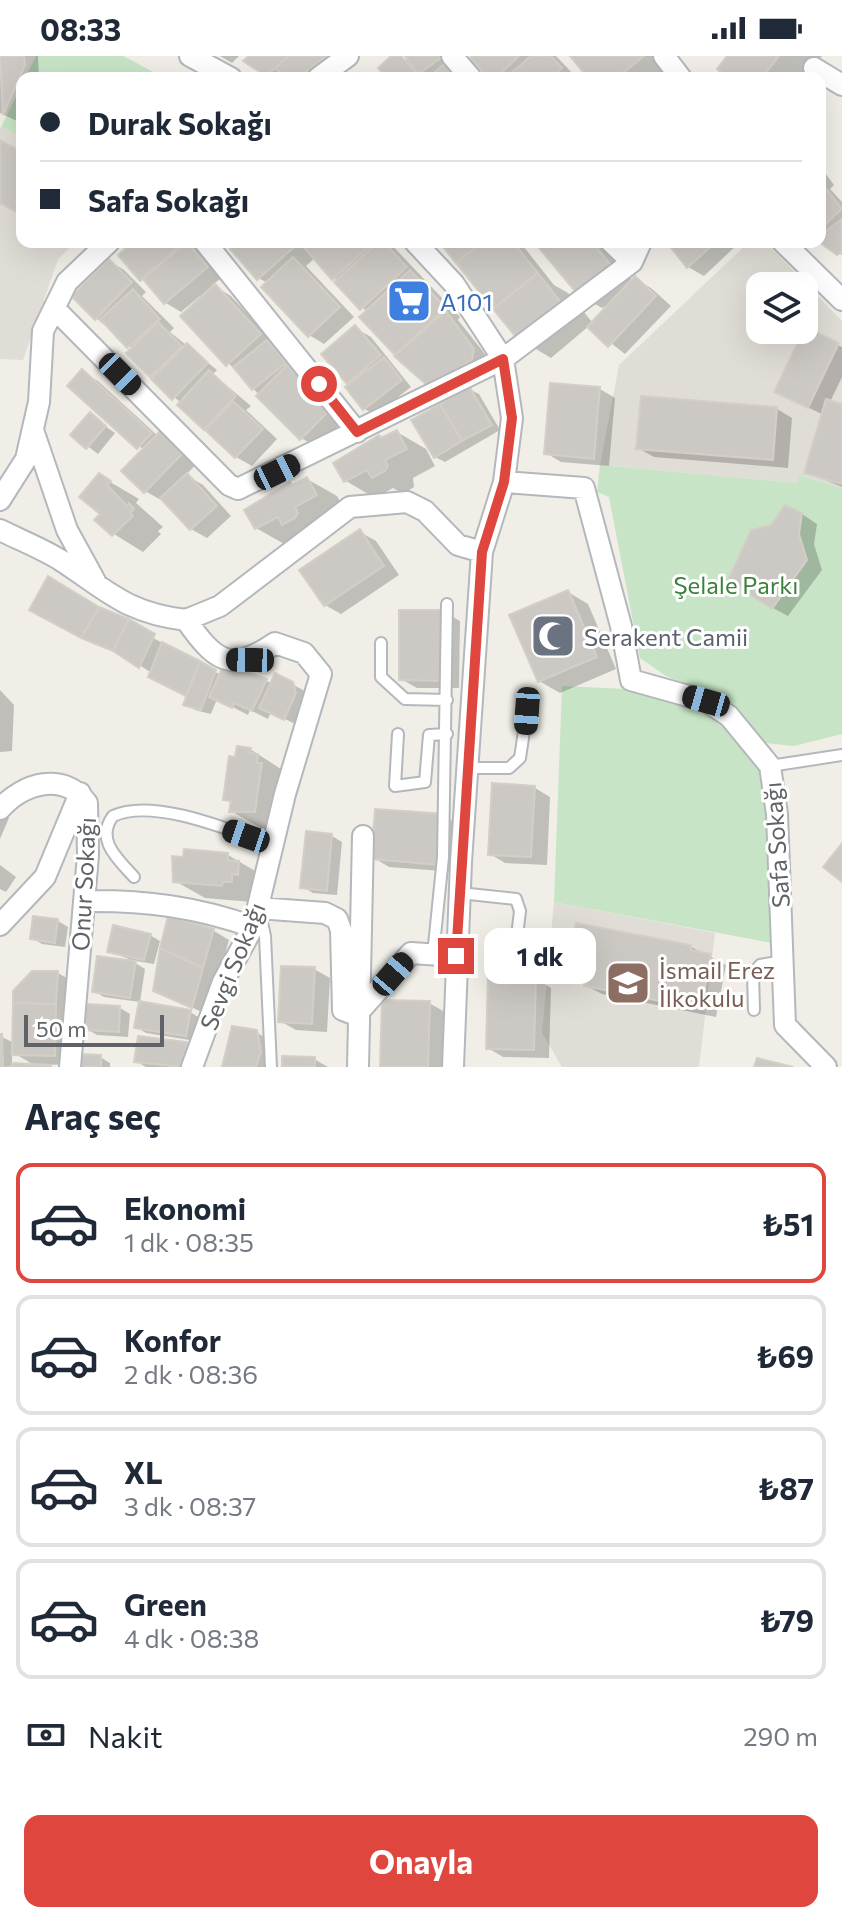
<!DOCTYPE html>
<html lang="tr">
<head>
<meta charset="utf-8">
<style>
	:root { --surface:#fff; --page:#f6f6f7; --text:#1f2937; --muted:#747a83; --line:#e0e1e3; --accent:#df463e }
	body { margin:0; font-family:Commissioner,sans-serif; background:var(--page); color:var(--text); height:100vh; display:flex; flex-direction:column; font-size:30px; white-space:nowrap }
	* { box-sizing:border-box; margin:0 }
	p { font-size:26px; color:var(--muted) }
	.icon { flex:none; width:44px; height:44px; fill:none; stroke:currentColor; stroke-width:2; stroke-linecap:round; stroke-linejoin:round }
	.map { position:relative; height:1011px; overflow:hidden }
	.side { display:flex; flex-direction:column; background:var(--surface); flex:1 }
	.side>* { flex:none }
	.banner { position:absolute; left:16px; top:16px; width:810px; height:176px; border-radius:16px; box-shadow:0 8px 32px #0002; display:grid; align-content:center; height:176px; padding:0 24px; background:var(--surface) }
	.tools { position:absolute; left:746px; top:216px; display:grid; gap:16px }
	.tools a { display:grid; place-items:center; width:72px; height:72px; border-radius:16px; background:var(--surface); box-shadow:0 8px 32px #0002; font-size:40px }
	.scale { position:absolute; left:24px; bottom:20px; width:140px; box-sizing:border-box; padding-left:8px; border:4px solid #5f6266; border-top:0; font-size:22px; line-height:28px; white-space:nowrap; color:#5f6266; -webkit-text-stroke:6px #fff; paint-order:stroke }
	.end { position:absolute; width:36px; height:36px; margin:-18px; border:10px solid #df463e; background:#fff; box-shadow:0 0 0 4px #fff }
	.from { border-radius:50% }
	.bubble { position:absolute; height:56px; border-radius:16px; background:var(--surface); box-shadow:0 8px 32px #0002; font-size:26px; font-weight:700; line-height:56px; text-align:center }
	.car { position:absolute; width:24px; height:48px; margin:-24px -12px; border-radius:10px; box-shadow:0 0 6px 2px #0007; background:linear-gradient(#222 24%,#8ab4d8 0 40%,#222 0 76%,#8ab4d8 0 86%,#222 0) }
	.banner b { display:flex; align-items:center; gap:28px; height:76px; font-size:30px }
	.banner b+b { border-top:2px solid var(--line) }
	.banner i { width:20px; height:20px; background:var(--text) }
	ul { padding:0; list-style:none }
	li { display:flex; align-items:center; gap:24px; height:120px; margin:0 16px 12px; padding:0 8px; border:4px solid var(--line); border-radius:16px }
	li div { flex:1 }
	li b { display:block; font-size:30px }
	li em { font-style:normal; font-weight:700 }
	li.current { border-color:var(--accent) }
	li>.icon { width:72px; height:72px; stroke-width:1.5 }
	h2 { padding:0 24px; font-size:36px; line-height:96px }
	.pay { display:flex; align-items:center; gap:20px; height:88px; padding:0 24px; font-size:30px }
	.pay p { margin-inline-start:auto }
	.cta { display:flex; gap:16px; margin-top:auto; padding:16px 24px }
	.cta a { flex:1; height:92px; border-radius:16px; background:var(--accent); color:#fff; font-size:32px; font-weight:700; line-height:92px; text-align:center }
	.status { display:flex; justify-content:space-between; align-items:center; height:56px; padding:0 40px; background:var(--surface); direction:ltr }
	.status svg { height:22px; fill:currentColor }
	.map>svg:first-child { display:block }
	.education { fill:#e0ddd6; fill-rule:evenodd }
	.green { fill:#c7e5c6 }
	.shadow { fill:#0003; fill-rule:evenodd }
	.building { fill:#ccc9c4; stroke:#d4cfc6; stroke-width:2 }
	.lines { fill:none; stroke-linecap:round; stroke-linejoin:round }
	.lane-casing { stroke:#b4b7bb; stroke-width:14 }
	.street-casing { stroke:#b4b7bb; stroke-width:24 }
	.lane { stroke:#fff; stroke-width:10 }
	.street { stroke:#fff; stroke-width:20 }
	.route { stroke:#df463e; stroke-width:10 }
	.labels { text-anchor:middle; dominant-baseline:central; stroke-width:6; stroke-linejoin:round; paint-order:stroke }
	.shop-label { font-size:24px; fill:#366cbe; stroke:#fff; text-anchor:start }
	.park-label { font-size:24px; fill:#3a823c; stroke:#fff }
	.worship-label { font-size:24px; fill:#5b616d; stroke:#fff; text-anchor:start }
	.street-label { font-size:24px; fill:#5f6266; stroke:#fff }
	.education-label { font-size:24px; fill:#785e54; stroke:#fff; text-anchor:start }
</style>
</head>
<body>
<div class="status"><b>08:33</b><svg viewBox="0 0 49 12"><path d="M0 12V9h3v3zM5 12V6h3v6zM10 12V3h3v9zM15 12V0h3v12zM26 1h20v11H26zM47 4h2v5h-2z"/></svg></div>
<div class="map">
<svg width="842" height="1011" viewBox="0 0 842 1011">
	<rect width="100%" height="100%" fill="#f0eee7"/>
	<path class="education" d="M0 71 22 81V186H76L58 203 23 304 0 303Z
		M749 186H766L842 265V432L799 419 797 427 600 409 619 309ZM760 230H804V274H760Z
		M554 846 715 877 699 1011H562L542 977Z"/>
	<path class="green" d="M36 0H123L165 22H25Z
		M22 29V81L1 71Z
		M600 409 797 427 799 419 842 432V678L794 690 765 687 731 647 666 620 640 602 609 441 597 436Z
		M562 630 650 634 708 652 753 697 765 736 777 888 554 846Z"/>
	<path class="shadow" d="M0 0H38L39 22H22L19 66 0 57Z
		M220 0H239L232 7Z
		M252 0H351L315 22H290L285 18 273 22Z
		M394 0 410 5 407 0H444L466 22H389Z
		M472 0H556L576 21 491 22Z
		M572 0H663L676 15 667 22H590Z
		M729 0H822L804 22H732Z
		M363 17 372 22H357Z
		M820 110 834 129 830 133 842 146V199L820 184Z
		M135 186H198L203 192 199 195 223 221 212 229 231 240 275 288 293 315 345 363 317 391 301 382 183 260 202 243 200 240 181 256 166 247 120 199Z
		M226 186H389L460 261 458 264 489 303 429 328 395 299 367 256 315 202 306 210 354 261 324 288 309 279 268 227 258 222Z
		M439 186H520L554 229 568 237 593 267 614 246 602 252 582 240 537 186H601L633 225 635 223 651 232 671 250 625 298 589 270 551 302 521 284Z
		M675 186H740L704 220 688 211Z
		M109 205 124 214 146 236 142 240 174 272 170 276 217 314 213 318 251 350 246 354 277 383 252 410 236 401 179 349 181 347 151 320 133 293 96 262Z
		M355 272 371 281 411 331 375 359 365 353 348 331 351 328 348 326Z
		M806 274 842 291V321L830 346 842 350V431L807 416 824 359 792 344Z
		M82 316 98 325 158 380 199 405 186 419 203 429 231 460 207 482 191 473 163 442 161 444 145 435 144 395Z
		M469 333 479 338 500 374 445 406 435 401Z
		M600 333 615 342 609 410 561 406 546 397Z
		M777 353 792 362 788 412 654 401 638 392Z
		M90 359 115 377 98 398 73 379Z
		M397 376 426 393 435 410 413 422 414 431 403 438 393 432 375 442 346 425 383 383Z
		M100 420 139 443 136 447 163 471 158 475 161 478 143 496 114 478 103 458Z
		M307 423 337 440 346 456 286 489 256 472 294 430Z
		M802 458 817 468 814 488 822 514 788 560 773 552Z
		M360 476 376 485 399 519 341 558 325 549Z
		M568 536 588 548 616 613 560 637 539 625Z
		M102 554 221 619 245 621 248 616 273 628 276 620 303 634 306 644 295 668 271 656 268 663 250 654 248 659 217 643 211 658 195 654 186 648 188 640 122 598 47 562Z
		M444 556 460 565 459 632H417L401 623Z
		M0 634 14 649 12 695 0 696Z
		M250 693 287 717 285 772H261L231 755 232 747 225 743 237 703Z
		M535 732 550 741 547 809 505 807 490 798Z
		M0 743 5 759 9 762 0 783Z
		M443 760 459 769 455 816 389 811 374 802Z
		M332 780 342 786 337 839 313 837 303 831Z
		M228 799 257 816 252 846 205 842 175 825Z
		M0 809 16 821 6 836 0 833Z
		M170 863 214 875 229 884 208 959 155 934Z
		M58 865 68 871 65 891 42 888 32 882Z
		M150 879 160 885 154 908 130 904 145 913 140 946 104 941 94 935 129 906V903L109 895Z
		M691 891 726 909 716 961 602 938 567 920Z
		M314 913 330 922 327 976 296 974 280 965Z
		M58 917 87 934 86 950 120 952 130 958 128 981 97 979 87 973V964H71L70 1008 0 1011V980L14 987ZM12 996 36 1010 12 1009Z
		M535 922 551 932 549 1002 503 1001 488 992Z
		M429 947 445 956 443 1011H382Z
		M190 956 200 962 196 985 146 977 136 971Z
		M256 976 272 986 274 1011H224Z
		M186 988 196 994 194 1011H146L136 1005Z
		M100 1001 110 1007V1011H81Z
		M314 1003 328 1011H284Z"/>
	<path class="building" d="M0 0H24L25 9 3 59Z
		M249 0H288L266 20 243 5Z
		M288 0H326L298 22H287L275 12Z
		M391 0H401L421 22H386L378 12Z
		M405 0H440L441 2 418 18Z
		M472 0H519L496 22H489L470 2Z
		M531 0H551L562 12 550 22H505Z
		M570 0H644L617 22H588Z
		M727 0H779L762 22H728L717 13Z
		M447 6 460 22H428Z
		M0 84 22 96V159L0 147Z
		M821 126 842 153 820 173V127Z
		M842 163V196L837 199 819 186 820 180Z
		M132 186H184L140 225 118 199Z
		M187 186 208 211 164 248 143 223Z
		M237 186H300L257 224 230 193Z
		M304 186H374L332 224 301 188Z
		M378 186H384L407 211 360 254 334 226Z
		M439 186H482L456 207Z
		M482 186H513L538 217 493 253 456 207Z
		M534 186H592L614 213 580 241Z
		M672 186H716L687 212 669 189Z
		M293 201 340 251 308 281 261 231Z
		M109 203 132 226 95 264 71 240Z
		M410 214 446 252 395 299 359 261Z
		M538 217 564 250 520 286 493 253Z
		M635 220 656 240 608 291 587 271Z
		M215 228 261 278 226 310 180 260Z
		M133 233 160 263 127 292 100 263Z
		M446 255 474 293 472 304 428 330 394 300Z
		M158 266 182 290 150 321 126 297Z
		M355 269 381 299 347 328 321 298Z
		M805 271 839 287 808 352 774 336Z
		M267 284 286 307 252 334 233 311Z
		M187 287 208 307 172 344 151 323Z
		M384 301 402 324 363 354 345 331Z
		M287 309 331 353 300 384 256 340Z
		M82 313 152 377 137 393 67 330Z
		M209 314 236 340 204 374 177 349Z
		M550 327 600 331 594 403 544 398Z
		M469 330 492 369 462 385 440 348Z
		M641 340 777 351 773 404 636 393Z
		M826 343 842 348V428L804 417Z
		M233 345 263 373 235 402 205 374Z
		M440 348 462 385 434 402 411 364Z
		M90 356 106 370 86 393 70 379Z
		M162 373 185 395 144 437 121 415Z
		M397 374 407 393 385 404 388 410 385 415 372 422 367 414 344 426 333 407 379 379 381 382Z
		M99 417 111 425 107 429 127 450 129 447 134 453 130 457 133 460 112 480 94 464 100 458 79 441Z
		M187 417 217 450 190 474 160 442Z
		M307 421 317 439 295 451 298 457 295 462 282 469 278 461 255 473 244 454 290 426 292 429Z
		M785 449 802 457 799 478 807 504 772 553 728 524 751 474 771 469Z
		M360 473 384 510 324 550 299 514Z
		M48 520 99 551 81 582 29 554Z
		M568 534 597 601 538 626 509 559Z
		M99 551 129 563 113 595 81 582Z
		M399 554H445L444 625 399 624Z
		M129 563 155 578 139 612 113 595Z
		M162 586 200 605 186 640 148 621Z
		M200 605 216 614 201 654 183 649Z
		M224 608 267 623 252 655 234 647 232 652 209 641Z
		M275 617 293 626 296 637 284 664 259 652Z
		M237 690 251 692 250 697 258 698 257 707H262L255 756H229L231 745 223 744 229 700 235 701Z
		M492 727 535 730 531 801 488 799Z
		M375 753 444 758 440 809 371 803Z
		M306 775 332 778 327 835 300 832Z
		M842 787V826L823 811Z
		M184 793 228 797V804L239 805 238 819 232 818V826H223L222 830 173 826 172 800 183 801Z
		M33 860 58 863 55 887 30 883Z
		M168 860 214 873 203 912 160 892Z
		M576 867 691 889V894L711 898 701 953 584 930 585 925 565 921Z
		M113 869 151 878 144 904 107 896Z
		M160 892 203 912 192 952 153 935Z
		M97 900 136 905 130 942 92 936Z
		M281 910 315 911 312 968 278 966Z
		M32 915H58L56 948 13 947V935Z
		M488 919 536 921 534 994 486 993Z
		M382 944 430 945 428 1011H380Z
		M139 945 191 954 186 980 134 972Z
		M13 947 56 948 55 1000 12 999Z
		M86 948 120 950 119 976 85 974Z
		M232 970 257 974 261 996 256 1011H222Z
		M0 978H2L3 1011H0Z
		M138 980 187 986 183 1011 134 1006Z
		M79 998 101 999V1011H79Z
		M282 1000 315 1001V1011H282Z
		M757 1002 793 1011H754Z
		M12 1007 51 1009V1011H12Z"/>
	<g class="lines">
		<g class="lane-casing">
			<path id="lane" d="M381 587V621L405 643 447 644
				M398 678 395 730 425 726 429 679 447 678
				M770 710 842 699
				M467 712H509L520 702 527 655
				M134 821C118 803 95 784 113 760 154 741 232 775 273 789
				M460 837 516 843 520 855 517 880
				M261 862 265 880 271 1011
				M433 899 443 801 447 548
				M754 954 753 918 760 909 783 905"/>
		</g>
		<g class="street-casing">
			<path id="street" d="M190 0 231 22
				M452 0 471 22
				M664 0 681 22
				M814 12 842 29
				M318 22 348 0
				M205 186 357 376
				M415 186 454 228 503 303 512 362 504 426 482 496 461 806 453 1011
				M611 186 632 206
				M783 186 842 244
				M54 252 229 429 238 433 503 303 632 206 641 186
				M33 374 67 474 95 525
				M504 426 584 432 621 570 631 624 706 645 729 660 770 710 777 758 785 969 826 1011
				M0 444 26 403 39 346 43 275 67 226 109 186
				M0 474C20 484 43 493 62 505 109 536 127 557 186 564 215 605 230 618 275 587L304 597 321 618 285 738 253 871 223 926 192 1011
				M186 564 220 550 350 451 407 446 425 455 458 489 482 496
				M0 753C23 727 64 715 87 747L88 799 70 1011
				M84 845C144 844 197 851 253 871
				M258 852 325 857 337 863 341 874 343 954 356 959
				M0 869 45 821 80 737
				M356 959 411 897 456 900
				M358 1011 363 780"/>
		</g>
		<use href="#lane" class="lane"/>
		<use href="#street" class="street"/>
	</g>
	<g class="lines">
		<path class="route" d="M319 328 357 376 503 303 512 362 504 426 482 496 456 900"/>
	</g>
	<defs>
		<g id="supermarket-square" transform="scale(2.3)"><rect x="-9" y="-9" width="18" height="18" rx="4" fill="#3f7fe0" stroke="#fff"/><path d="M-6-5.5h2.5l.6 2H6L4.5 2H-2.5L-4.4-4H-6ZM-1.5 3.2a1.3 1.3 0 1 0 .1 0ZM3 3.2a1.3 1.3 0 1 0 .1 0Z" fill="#fff"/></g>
		<g id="mosque-square" transform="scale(2.3)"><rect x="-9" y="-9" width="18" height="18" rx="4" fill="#6b7280" stroke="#fff"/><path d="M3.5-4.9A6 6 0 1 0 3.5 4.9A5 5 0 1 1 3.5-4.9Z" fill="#fff"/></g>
		<g id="school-square" transform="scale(2.3)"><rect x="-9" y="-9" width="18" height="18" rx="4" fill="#8d6e63" stroke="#fff"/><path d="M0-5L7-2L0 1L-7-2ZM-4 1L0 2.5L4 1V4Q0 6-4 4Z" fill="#fff"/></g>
	</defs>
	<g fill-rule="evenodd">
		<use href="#supermarket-square" x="409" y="245"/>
		<use href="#mosque-square" x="553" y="580"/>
		<use href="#school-square" x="628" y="927"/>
	</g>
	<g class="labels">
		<g class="shop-label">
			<text x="440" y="245">A101</text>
		</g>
		<g class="park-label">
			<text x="736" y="528">Şelale Parkı</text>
		</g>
		<g class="worship-label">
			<text x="584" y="580">Serakent Camii</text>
		</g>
		<g class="street-label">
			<text transform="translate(776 789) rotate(-94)">Safa Sokağı</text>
			<text transform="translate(83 828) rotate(-87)">Onur Sokağı</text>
			<text transform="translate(232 910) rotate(-68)">Sevgi Sokağı</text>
		</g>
		<g class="education-label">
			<text x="659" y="913">İsmail Erez<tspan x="659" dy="28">İlkokulu</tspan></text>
		</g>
	</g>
</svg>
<div class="tools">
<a><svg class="icon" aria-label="layers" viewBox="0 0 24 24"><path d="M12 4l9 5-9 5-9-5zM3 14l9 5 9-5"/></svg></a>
</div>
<div class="scale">50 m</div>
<i class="end from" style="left:319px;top:328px"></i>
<i class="end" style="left:456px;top:900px"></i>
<div class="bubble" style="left:484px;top:872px;width:112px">1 dk</div>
<i class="car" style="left:120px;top:318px;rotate:135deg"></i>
<i class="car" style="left:277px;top:416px;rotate:64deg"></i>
<i class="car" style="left:250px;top:604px;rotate:271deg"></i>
<i class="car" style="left:706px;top:645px;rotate:286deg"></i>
<i class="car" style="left:527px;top:655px;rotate:184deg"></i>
<i class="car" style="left:246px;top:780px;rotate:289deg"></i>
<i class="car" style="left:393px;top:918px;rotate:41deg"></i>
<div class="banner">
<b><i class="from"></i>Durak Sokağı</b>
<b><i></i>Safa Sokağı</b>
</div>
</div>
<section class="side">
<h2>Araç seç</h2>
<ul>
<li class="current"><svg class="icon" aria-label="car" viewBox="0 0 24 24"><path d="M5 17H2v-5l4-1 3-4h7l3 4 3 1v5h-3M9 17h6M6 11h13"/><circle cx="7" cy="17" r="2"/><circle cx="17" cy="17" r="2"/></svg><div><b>Ekonomi</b><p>1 dk · 08:35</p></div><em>₺51</em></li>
<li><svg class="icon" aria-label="car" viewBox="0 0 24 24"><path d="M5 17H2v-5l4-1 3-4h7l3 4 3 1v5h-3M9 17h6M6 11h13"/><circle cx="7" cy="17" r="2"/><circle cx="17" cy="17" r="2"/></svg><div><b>Konfor</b><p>2 dk · 08:36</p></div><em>₺69</em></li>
<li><svg class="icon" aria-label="car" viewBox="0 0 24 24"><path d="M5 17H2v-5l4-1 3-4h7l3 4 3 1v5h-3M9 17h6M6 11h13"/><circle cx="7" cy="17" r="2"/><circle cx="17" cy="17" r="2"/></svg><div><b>XL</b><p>3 dk · 08:37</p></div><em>₺87</em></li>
<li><svg class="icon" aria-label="car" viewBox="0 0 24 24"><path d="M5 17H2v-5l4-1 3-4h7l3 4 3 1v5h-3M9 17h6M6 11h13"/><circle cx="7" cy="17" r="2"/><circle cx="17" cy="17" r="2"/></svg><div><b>Green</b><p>4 dk · 08:38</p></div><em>₺79</em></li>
</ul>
<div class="pay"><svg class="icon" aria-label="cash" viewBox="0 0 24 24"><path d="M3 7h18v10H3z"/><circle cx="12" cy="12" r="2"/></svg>Nakit<p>290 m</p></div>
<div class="cta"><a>Onayla</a></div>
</section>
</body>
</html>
